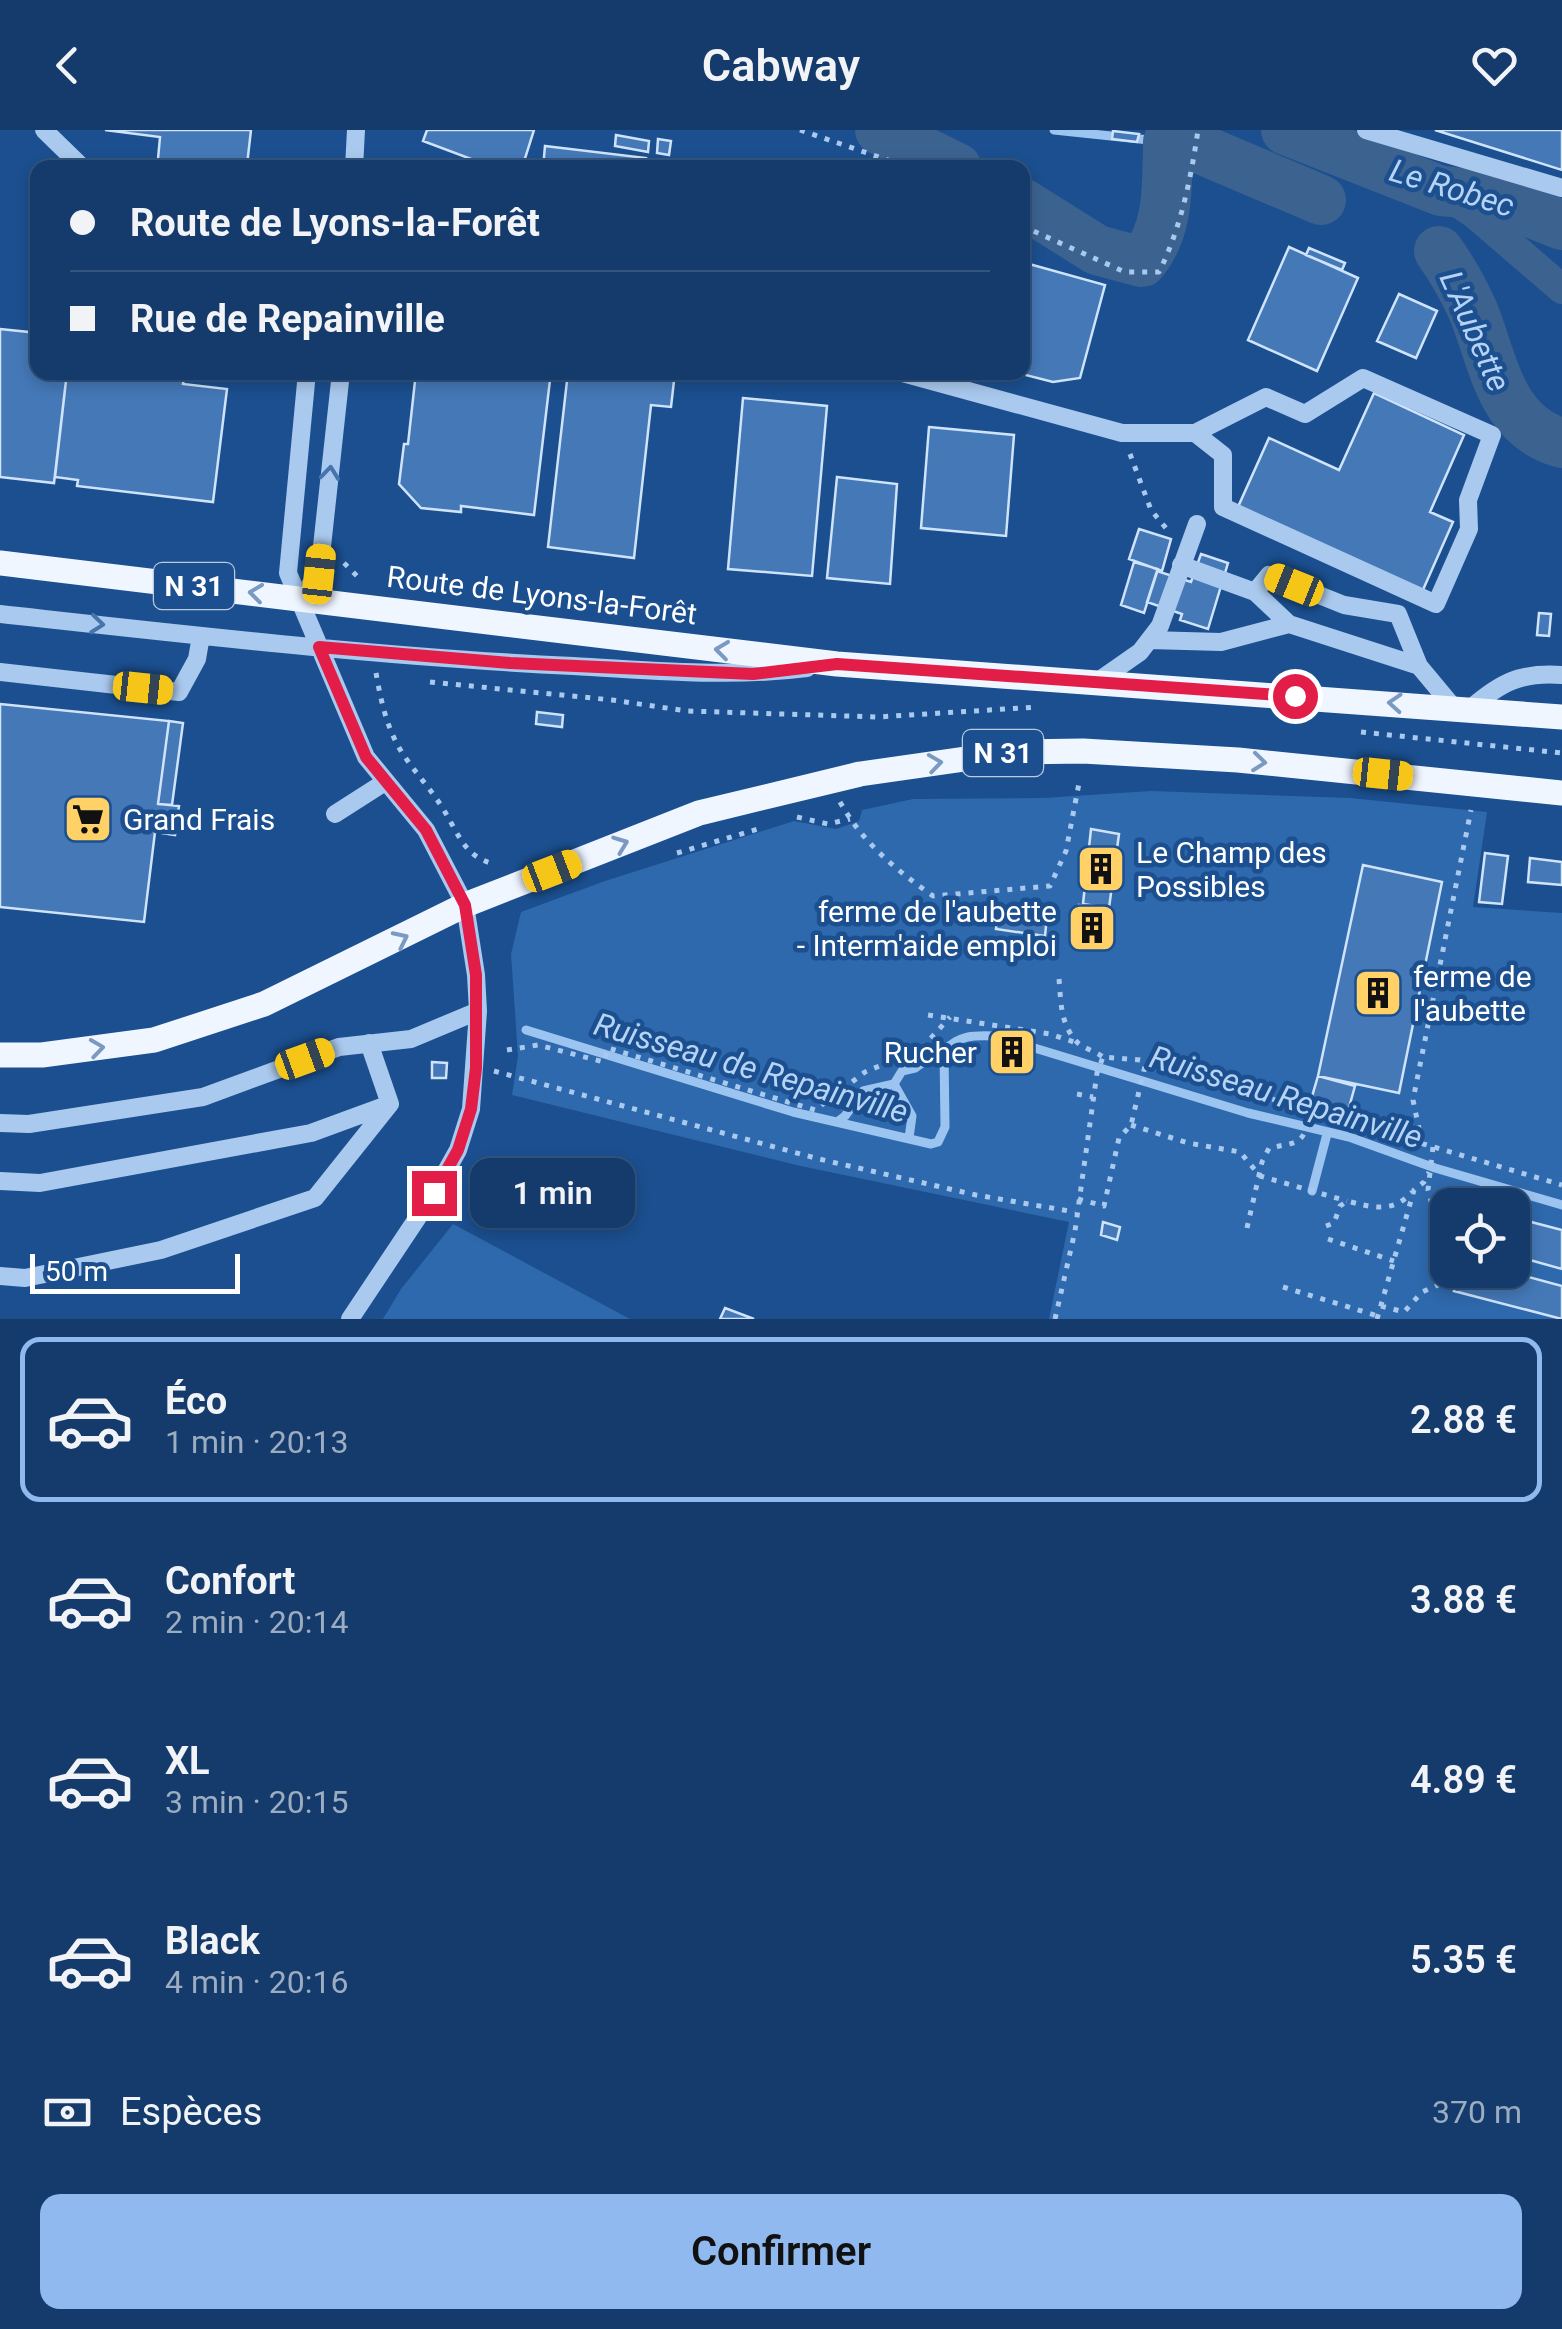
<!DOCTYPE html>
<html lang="fr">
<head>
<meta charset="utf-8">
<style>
	:root { --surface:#143b6b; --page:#214673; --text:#f1f3f6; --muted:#9dadc1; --line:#33557e; --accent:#90b9f0 }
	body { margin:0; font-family:Roboto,sans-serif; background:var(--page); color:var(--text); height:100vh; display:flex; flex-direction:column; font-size:38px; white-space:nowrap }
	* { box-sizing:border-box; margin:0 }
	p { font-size:32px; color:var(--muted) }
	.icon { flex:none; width:55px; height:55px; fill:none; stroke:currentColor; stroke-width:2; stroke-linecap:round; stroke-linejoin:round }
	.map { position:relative; height:1189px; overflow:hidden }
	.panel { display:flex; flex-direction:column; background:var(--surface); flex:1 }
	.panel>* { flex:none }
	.hud { position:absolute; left:30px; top:30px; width:1000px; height:220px; border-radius:20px; box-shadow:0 5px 15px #0003,0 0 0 2px var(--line); display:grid; align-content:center; height:220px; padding:0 40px; background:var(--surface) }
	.fabs { position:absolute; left:1430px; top:1058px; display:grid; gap:20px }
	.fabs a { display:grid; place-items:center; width:100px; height:100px; border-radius:20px; background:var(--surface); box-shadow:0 5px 15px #0003,0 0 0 2px var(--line); font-size:50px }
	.scale { position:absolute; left:30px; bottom:25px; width:210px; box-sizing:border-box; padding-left:10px; border:5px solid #fff; border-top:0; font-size:28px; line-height:35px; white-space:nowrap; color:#fff; -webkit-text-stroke:8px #1b4f8f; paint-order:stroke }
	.end { position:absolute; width:45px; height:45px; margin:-22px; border:12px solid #e11d48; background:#fff; box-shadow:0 0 0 5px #fff }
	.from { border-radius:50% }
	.bubble { position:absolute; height:70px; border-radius:20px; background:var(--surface); box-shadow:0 5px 15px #0003,0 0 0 2px var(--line); font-size:32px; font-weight:600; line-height:70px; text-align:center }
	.car { position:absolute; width:30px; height:60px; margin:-30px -15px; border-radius:12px; box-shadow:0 0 8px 2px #0007; background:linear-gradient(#f5c518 24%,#345 0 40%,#f5c518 0 76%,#345 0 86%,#f5c518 0) }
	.hud b { display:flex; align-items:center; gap:35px; height:95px; font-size:38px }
	.hud b+b { border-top:2px solid var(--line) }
	.hud i { width:25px; height:25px; background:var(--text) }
	ul { padding:18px 0 0; list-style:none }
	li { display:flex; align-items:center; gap:30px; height:165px; margin:0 20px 15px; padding:0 20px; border:5px solid transparent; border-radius:20px }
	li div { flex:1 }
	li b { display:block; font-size:38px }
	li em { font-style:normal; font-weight:600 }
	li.on { border-color:var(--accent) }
	li>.icon { width:90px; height:90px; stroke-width:1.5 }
	.pay { display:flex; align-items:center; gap:25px; height:110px; padding:0 40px; font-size:38px }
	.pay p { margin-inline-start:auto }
	.button { display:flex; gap:20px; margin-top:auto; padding:20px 40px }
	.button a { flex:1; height:115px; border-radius:20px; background:var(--accent); color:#111; font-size:40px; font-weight:600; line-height:115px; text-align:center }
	header { display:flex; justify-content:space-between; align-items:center; height:130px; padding:0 40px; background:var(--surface); font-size:45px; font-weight:600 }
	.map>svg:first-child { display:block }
	.green { fill:#2e69ad; fill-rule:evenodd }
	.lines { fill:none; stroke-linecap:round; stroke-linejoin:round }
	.stream { stroke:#9cc4f0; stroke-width:9 }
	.canal { stroke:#3c6290; stroke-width:30 }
	.river { stroke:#3c6290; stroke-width:50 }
	.building { fill:#4478b7; stroke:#cfe3fa; stroke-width:2.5 }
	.path { stroke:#a9c9ee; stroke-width:5; stroke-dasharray:5 8; stroke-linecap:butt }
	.minor { stroke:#a9c9ee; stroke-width:18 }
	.major { stroke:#f0f6ff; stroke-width:25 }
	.oneway { stroke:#4674ac }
	.oneway2 { stroke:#7b9ac1 }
	.route { stroke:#e11d48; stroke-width:12 }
	.labels { text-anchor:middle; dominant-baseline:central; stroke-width:9; stroke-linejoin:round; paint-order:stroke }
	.shield { fill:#1b4f8f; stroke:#bbcadd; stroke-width:2.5 }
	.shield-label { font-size:28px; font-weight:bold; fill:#fff }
	.street-label { font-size:30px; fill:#fff; stroke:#1b4f8f }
	.poi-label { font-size:30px; fill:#fff; stroke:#1b4f8f; text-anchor:start }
	.water-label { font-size:32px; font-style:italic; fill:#b5d3f5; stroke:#1b4f8f }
</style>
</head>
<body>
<header><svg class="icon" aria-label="back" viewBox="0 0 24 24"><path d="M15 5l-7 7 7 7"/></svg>Cabway<svg class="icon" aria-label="heart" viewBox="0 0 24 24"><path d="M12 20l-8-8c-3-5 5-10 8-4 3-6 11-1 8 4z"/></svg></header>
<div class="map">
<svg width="1562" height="1189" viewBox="0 0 1562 1189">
	<rect width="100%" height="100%" fill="#1b4f8f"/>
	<path class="green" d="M1151 661 1350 668 1487 682 1473 777 1562 783V1189H1049L1069 1092 796 1035 512 965 518 926 511 824 521 782 605 751 794 691 836 699 859 691 862 680 913 669 1044 668ZM1448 1075H1512V1140H1448Z
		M453 1094 630 1189H383L401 1159Z"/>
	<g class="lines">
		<path class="stream" d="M1054 0 1168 12
			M526 900 793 982 931 1014 938 1012 945 997 944 921C959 905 974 905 995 906L1248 983 1349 1007 1435 1038 1562 1075
			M894 954 912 986 909 1008
			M837 992 845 986 863 961 894 954 902 941 915 938 933 925 944 923
			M1312 1061 1327 1004"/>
		<path class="canal" d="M1441 61 1476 85 1562 159"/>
		<path class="river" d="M880 0 957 38
			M1286 0 1441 61 1487 65 1562 95
			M1203 20 1321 70
			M1022 73 1097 120 1142 132C1170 99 1167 54 1168 12L1182 13
			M1439 121C1453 141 1464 160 1474 183 1494 234 1501 296 1562 313"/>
	</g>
	<path class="building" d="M105 0H251L247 35 212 38 158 29 160 7Z
		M427 0H534L522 38H495L423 11Z
		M1435 0H1562V40Z
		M1113 1 1139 4 1137 12 1112 9Z
		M616 5 649 11 648 22 615 16Z
		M658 9 671 11 669 25 657 23Z
		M545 16 646 28 645 38H543Z
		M1289 117 1358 148 1317 241 1248 210Z
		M1309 118 1345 133 1342 140 1306 125Z
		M1022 132 1105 155 1080 248 1053 252 1014 242H1022Z
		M1399 164 1437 181 1416 228 1377 211Z
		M0 199 38 203V242H67L54 353 0 347Z
		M67 242H185L183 254 227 259 213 372 77 356 78 350 55 347Z
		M416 242H534V248L550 250 534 385 461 376V382L421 378 399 354 404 314H408Z
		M568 242H675L671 277 651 275 634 428 548 417Z
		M1374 263 1464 305 1430 382 1453 392 1422 462 1238 377 1269 308 1339 340Z
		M743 268 827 276 812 446 728 439Z
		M929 297 1014 305 1006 406 921 398Z
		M837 347 897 354 890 454 827 448Z
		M1139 399 1171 409 1162 441 1129 429Z
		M1201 424 1228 433 1208 499 1180 490 1182 484 1147 472 1157 441 1191 452Z
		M1134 432 1158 439 1144 483 1121 475Z
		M1539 483 1551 484 1549 506 1537 505Z
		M0 574 169 591 158 674 179 676 175 705 155 702 144 792 0 777Z
		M537 582 563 585 562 597 536 594Z
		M169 591 183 593 172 675 158 674Z
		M1091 699 1119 704 1109 778 1083 774Z
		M1485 723 1508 726 1502 774 1479 772Z
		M1530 728 1562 732V755L1528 752Z
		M1363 735 1442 752 1399 963 1318 946Z
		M1079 775 1110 780 1104 819 1074 815Z
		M999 778 1047 786 1045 806 996 799Z
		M1001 913 1025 919 1022 931 998 925Z
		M432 932 447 933 446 948H432Z
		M1318 946 1355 956 1348 981 1311 970Z
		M1512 1087 1562 1100V1139L1512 1125Z
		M1103 1092 1120 1097 1117 1110 1101 1105Z
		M1460 1140H1503L1562 1156V1189L1454 1161Z
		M725 1178 754 1189H720Z"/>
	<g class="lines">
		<path class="path" d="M800 0 911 38
			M1022 96 1125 142H1159C1181 98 1191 48 1198 0
			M1130 324 1151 380 1170 403
			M344 433 360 449
			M376 543C381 571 387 600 403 624 414 641 429 657 440 674 457 699 463 728 495 734
			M430 552 612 570 687 581 878 587 1037 577
			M1361 602 1562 623
			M840 672C863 713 895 739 933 766L1050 756 1066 721 1080 648
			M797 687 828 694 850 689
			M677 723 758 699
			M1059 849C1061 871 1060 893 1076 911 1082 918 1095 921 1103 927
			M928 885 1050 904 1077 913
			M507 920 538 915 604 932 608 918 815 980 865 942 922 918 950 887
			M494 941 819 1029 976 1065 1075 1082
			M1077 964 1093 967
			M1131 995 1188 1013 1240 1022 1260 1046 1347 1071
			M1422 1013 1413 970 1471 680
			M1433 1017 1428 1060 1448 1132
			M1078 1069 1104 1076 1119 1008 1131 995 1146 932
			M1326 1096 1334 1093 1340 1076 1347 1071C1374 1078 1393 1083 1412 1062
			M1247 1098 1262 1032 1269 1018C1302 1011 1302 1016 1311 981
			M1328 1109 1394 1131
			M1283 1157 1378 1186
			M1381 1176 1404 1182 1422 1162 1440 1154 1449 1140
			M1055 1189 1075 1101 1097 943 1103 927 1140 930 1562 1055
			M1377 1189 1414 1060 1424 1052 1429 1042"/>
		<path class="minor" d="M44 0 83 38
			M1366 0 1562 58
			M354 38 356 0
			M307 242 288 443 366 627 426 700 465 775 476 845 478 881 471 979 458 1020 434 1063 350 1189
			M899 242 1122 303H1195L1266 267 1305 284 1363 248 1492 305 1468 370 1469 399 1436 474 1223 377V325L1195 303
			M1181 435 1255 462 1289 494
			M1255 462 1269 445 1344 475 1398 484 1419 536
			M300 468 319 444 341 242
			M0 484C191 505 381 527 573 536 651 540 729 548 807 538
			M1149 510 1221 512 1289 494 1419 536 1454 578
			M0 542 179 562 197 529 201 506
			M1097 552 1140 522 1160 496 1197 394
			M1470 579C1501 552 1521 542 1562 545
			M335 684 385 652
			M0 993 29 994 203 967 339 917 411 909 478 881
			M0 1051 40 1053 311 1003 390 974
			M0 1146 25 1148 161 1120 315 1068 390 974 369 913"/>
		<path class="major" d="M0 433 837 534 1562 587
			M0 925H42L154 910 264 874 465 775 699 683 860 644 1014 622 1083 621 1238 630 1562 663"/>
	</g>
	<defs><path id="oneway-chevron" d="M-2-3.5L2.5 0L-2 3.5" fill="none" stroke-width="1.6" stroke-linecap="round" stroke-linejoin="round" transform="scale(2.5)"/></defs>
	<g class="oneway">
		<use href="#oneway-chevron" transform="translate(330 343) rotate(-84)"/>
		<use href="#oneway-chevron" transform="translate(97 494) rotate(6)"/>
	</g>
	<g class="oneway2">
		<use href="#oneway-chevron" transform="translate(256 463) rotate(-173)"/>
		<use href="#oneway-chevron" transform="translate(722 520) rotate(-173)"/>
		<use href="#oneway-chevron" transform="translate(1395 573) rotate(-176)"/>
		<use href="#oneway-chevron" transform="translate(1259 632) rotate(6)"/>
		<use href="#oneway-chevron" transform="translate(935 633) rotate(-8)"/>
		<use href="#oneway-chevron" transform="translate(621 714) rotate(-21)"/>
		<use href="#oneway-chevron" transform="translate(401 809) rotate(-26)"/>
		<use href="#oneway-chevron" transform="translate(97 918) rotate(-8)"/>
	</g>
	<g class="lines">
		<path class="route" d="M434 1063 458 1020 471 979 476 938V845L465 775 426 700 366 627 319 517 510 533 753 544 837 534 1295 566"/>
	</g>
	<defs>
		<g id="supermarket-square" transform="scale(2.5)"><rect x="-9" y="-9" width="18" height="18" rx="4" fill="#ffd166" stroke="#1b4f8f"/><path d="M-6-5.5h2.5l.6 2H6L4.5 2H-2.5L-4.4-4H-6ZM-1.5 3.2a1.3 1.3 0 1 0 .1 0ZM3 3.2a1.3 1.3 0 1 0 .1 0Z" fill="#111"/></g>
		<g id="building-square" transform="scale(2.5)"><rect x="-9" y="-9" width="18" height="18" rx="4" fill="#ffd166" stroke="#1b4f8f"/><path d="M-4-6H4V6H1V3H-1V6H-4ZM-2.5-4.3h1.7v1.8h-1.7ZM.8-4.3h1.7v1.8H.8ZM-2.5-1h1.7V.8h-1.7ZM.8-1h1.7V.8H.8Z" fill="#111"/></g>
	</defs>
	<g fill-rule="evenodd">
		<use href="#supermarket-square" x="88" y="689"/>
		<use href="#building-square" x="1101" y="739"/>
		<use href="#building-square" x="1092" y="798"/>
		<use href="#building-square" x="1378" y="863"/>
		<use href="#building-square" x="1012" y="922"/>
	</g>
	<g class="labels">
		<g class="shield">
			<rect x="154" y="433" width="80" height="46" rx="8"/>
			<rect x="963" y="600" width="80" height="46" rx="8"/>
		</g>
		<g class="shield-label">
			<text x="194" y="456">N 31</text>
			<text x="1003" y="623">N 31</text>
		</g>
		<g class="street-label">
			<text transform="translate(542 465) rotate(7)">Route de Lyons-la-Forêt</text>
		</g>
		<g class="poi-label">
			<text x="123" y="689">Grand Frais</text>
			<text x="1136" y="722">Le Champ des<tspan x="1136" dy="34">Possibles</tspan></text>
			<text x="1057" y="781" text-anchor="end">ferme de l'aubette<tspan x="1057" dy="34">- Interm'aide emploi</tspan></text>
			<text x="1413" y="846">ferme de<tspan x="1413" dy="34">l'aubette</tspan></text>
			<text x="977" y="922" text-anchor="end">Rucher</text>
		</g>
		<g class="water-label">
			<text transform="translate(1452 58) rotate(17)">Le Robec</text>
			<text transform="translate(1475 201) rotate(66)">L'Aubette</text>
			<text transform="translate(751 938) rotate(16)">Ruisseau de Repainville</text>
			<text transform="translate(1286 967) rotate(17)">Ruisseau Repainville</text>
		</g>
	</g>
</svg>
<div class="fabs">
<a><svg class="icon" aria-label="locate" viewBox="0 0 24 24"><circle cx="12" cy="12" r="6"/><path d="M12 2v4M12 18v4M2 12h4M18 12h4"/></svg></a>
</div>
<div class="scale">50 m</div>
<i class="end from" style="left:1295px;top:566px"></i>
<i class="end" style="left:434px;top:1063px"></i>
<div class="bubble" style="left:470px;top:1028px;width:165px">1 min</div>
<i class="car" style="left:319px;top:444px;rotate:6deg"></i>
<i class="car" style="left:1294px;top:455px;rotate:292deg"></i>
<i class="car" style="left:143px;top:558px;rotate:96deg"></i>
<i class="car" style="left:1383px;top:644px;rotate:96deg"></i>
<i class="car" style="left:552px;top:741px;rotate:69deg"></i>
<i class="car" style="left:305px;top:929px;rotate:70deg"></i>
<div class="hud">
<b><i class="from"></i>Route de Lyons-la-Forêt</b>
<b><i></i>Rue de Repainville</b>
</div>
</div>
<section class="panel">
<ul>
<li class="on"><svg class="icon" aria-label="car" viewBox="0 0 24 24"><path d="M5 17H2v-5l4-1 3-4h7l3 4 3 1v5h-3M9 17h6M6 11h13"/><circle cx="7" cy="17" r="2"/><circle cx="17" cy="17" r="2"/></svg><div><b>Éco</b><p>1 min · 20:13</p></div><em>2.88 €</em></li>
<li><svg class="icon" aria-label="car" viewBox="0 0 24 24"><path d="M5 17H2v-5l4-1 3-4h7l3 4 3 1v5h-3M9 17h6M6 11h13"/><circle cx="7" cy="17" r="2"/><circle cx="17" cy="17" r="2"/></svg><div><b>Confort</b><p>2 min · 20:14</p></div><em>3.88 €</em></li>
<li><svg class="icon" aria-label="car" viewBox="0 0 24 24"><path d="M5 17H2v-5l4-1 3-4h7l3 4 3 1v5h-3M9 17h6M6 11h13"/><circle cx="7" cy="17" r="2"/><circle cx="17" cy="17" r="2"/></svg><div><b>XL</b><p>3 min · 20:15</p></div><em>4.89 €</em></li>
<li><svg class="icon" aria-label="car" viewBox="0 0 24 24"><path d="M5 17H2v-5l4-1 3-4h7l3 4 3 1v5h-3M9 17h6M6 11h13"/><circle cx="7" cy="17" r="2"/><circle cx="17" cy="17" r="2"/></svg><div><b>Black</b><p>4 min · 20:16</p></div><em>5.35 €</em></li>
</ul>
<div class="pay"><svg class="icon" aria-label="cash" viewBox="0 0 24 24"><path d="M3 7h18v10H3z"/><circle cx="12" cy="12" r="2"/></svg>Espèces<p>370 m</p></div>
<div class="button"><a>Confirmer</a></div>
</section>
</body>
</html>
